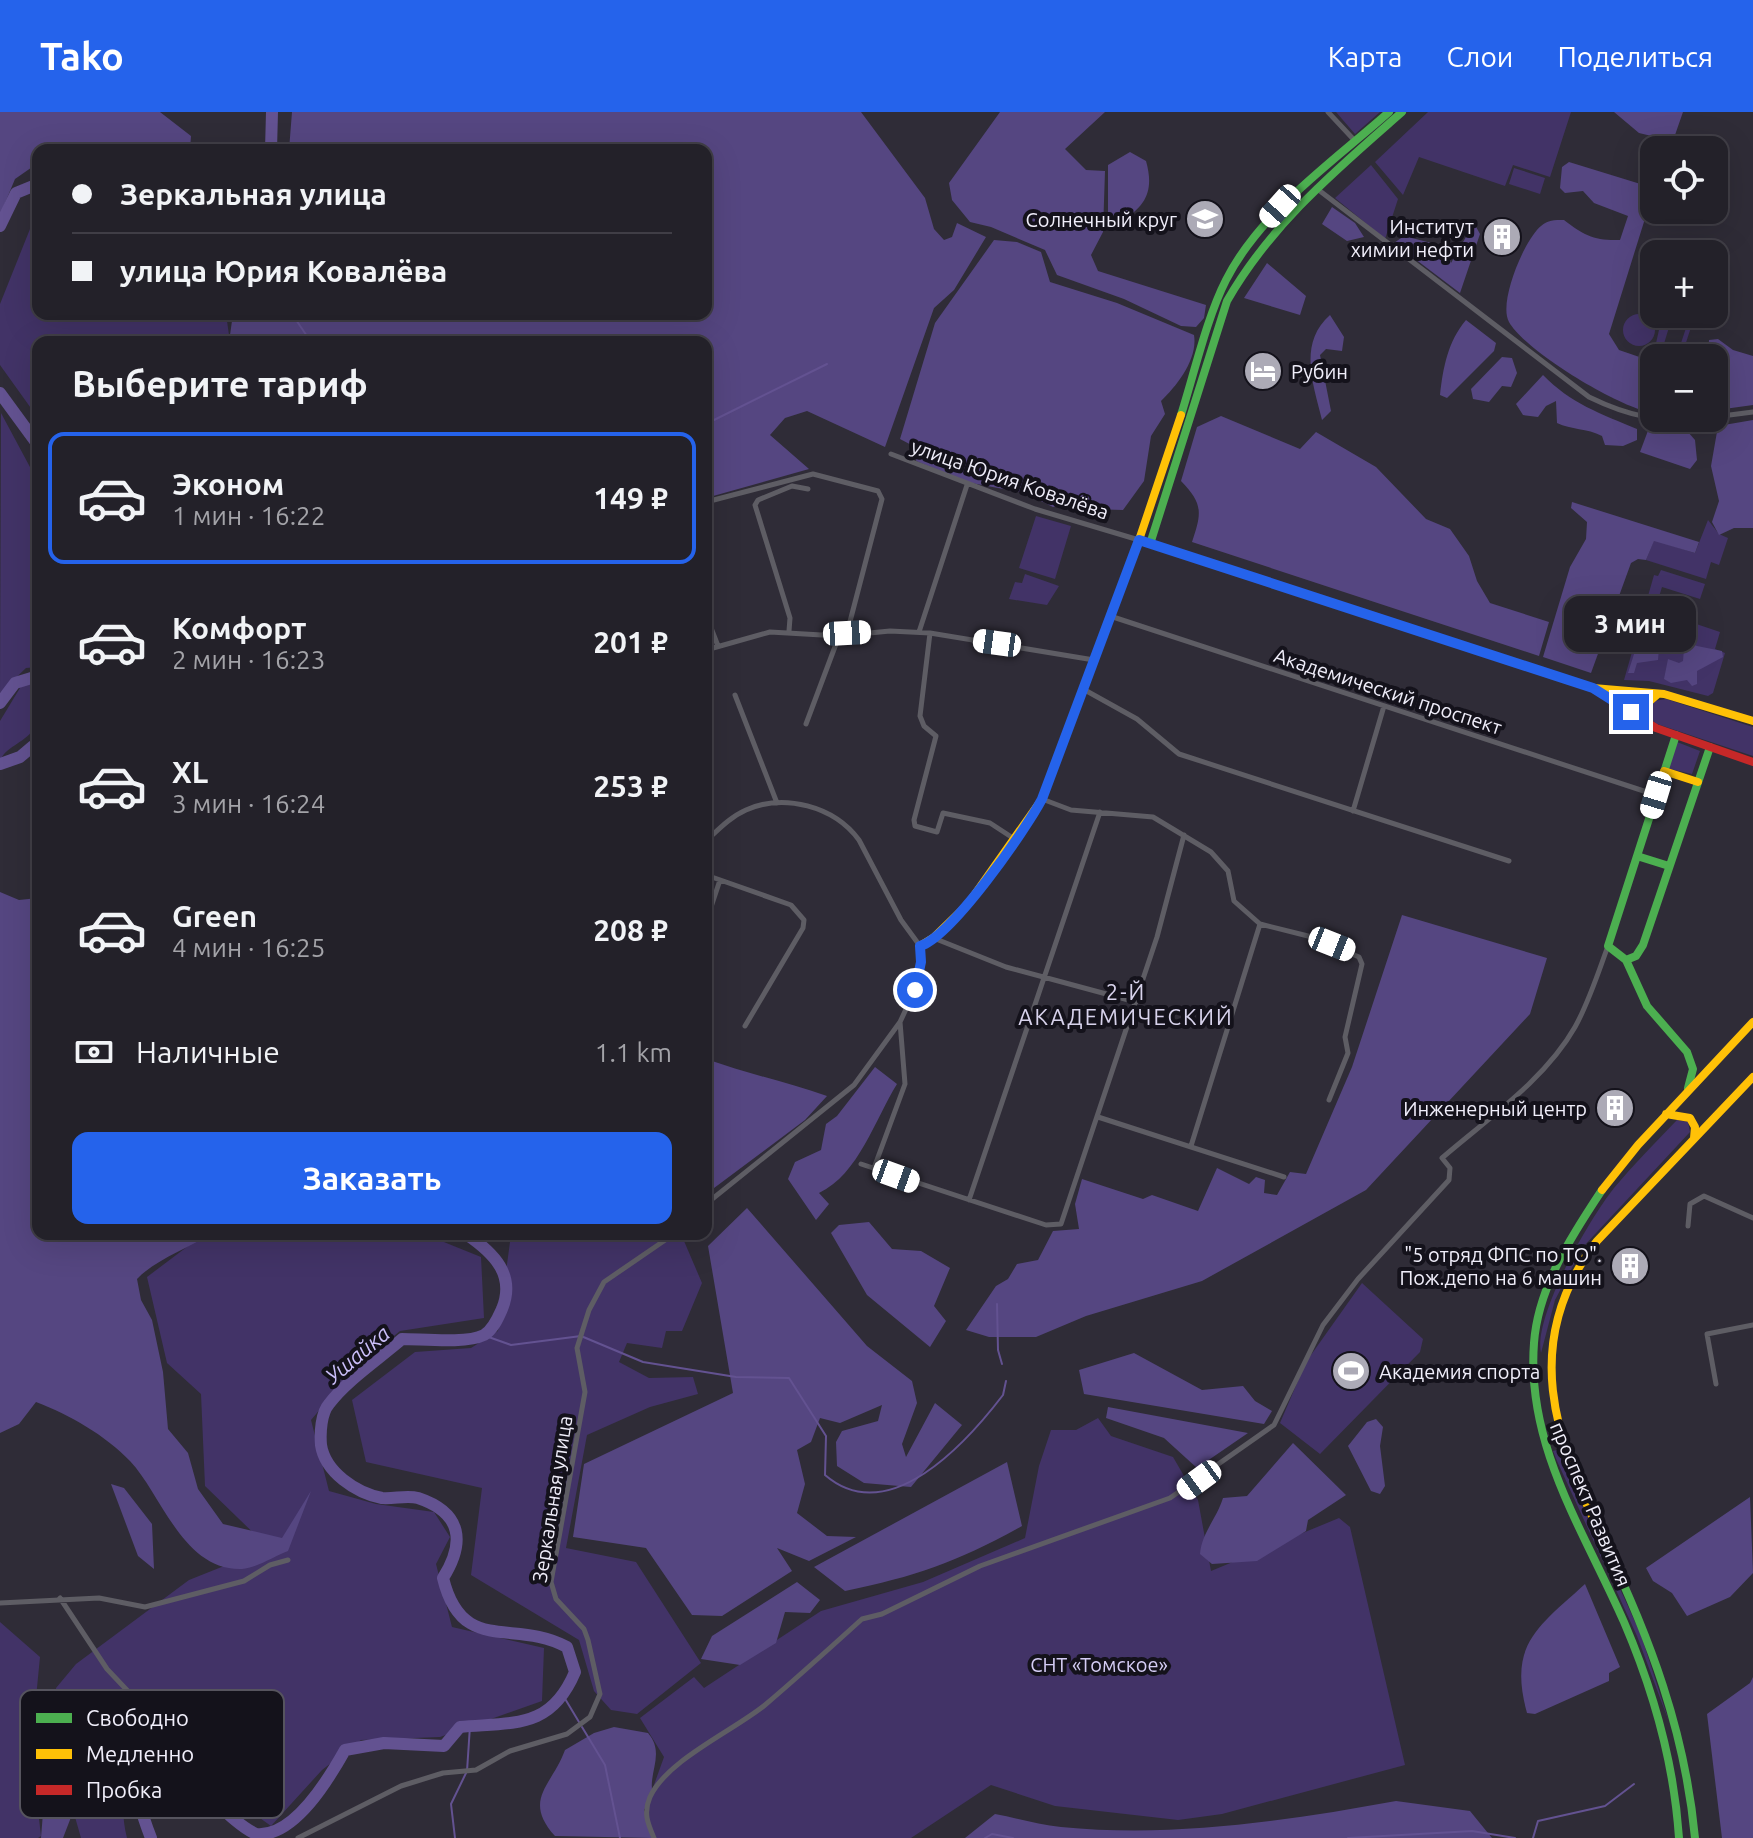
<!DOCTYPE html>
<html lang="ru">
<head>
<meta charset="utf-8">
<style>
	:root { --surface:#232129; --page:#2b2931; --text:#f1f3f6; --muted:#a3a3a8; --line:#403e46; --accent:#2563eb }
	body { margin:0; font-family:Ubuntu,sans-serif; background:var(--page); color:var(--text); height:100vh; display:flex; flex-direction:column; font-size:30px; white-space:nowrap }
	* { box-sizing:border-box; margin:0 }
	p { font-size:26px; color:var(--muted) }
	.icon { flex:none; width:44px; height:44px; fill:none; stroke:currentColor; stroke-width:2; stroke-linecap:round; stroke-linejoin:round }
	.map { position:relative; flex:1; overflow:hidden }
	.sheet { position:absolute; left:32px; top:224px; width:680px; height:904px; display:flex; flex-direction:column; background:var(--surface); border-radius:16px; box-shadow:0 8px 32px #0002,0 0 0 2px var(--line) }
	.sheet>* { flex:none }
	.banner { position:absolute; left:32px; top:32px; width:680px; height:176px; border-radius:16px; box-shadow:0 8px 32px #0002,0 0 0 2px var(--line); display:grid; align-content:center; height:176px; padding:0 40px; background:var(--surface) }
	.controls { position:absolute; left:1640px; top:24px; display:grid; gap:16px }
	.controls a { display:grid; place-items:center; width:88px; height:88px; border-radius:16px; background:var(--surface); box-shadow:0 8px 32px #0002,0 0 0 2px var(--line); font-size:40px }
	.end { position:absolute; width:36px; height:36px; margin:-18px; border:10px solid #2563eb; background:#fff; box-shadow:0 0 0 4px #fff }
	.from { border-radius:50% }
	.bubble { position:absolute; height:56px; border-radius:16px; background:var(--surface); box-shadow:0 8px 32px #0002,0 0 0 2px var(--line); font-size:26px; font-weight:600; line-height:56px; text-align:center }
	.car { position:absolute; width:24px; height:48px; margin:-24px -12px; border-radius:10px; box-shadow:0 0 6px 2px #0007; background:linear-gradient(#fff 24%,#345 0 40%,#fff 0 76%,#345 0 86%,#fff 0) }
	.banner b { display:flex; align-items:center; gap:28px; height:76px; font-size:30px }
	.banner b+b { border-top:2px solid var(--line) }
	.banner i { width:20px; height:20px; background:var(--text) }
	ul { padding:0; list-style:none }
	li { display:flex; align-items:center; gap:24px; height:132px; margin:0 16px 12px; padding:0 24px; border:4px solid transparent; border-radius:16px }
	li div { flex:1 }
	li b { display:block; font-size:30px }
	li em { font-style:normal; font-weight:600 }
	li.current { border-color:var(--accent) }
	li>.icon { width:72px; height:72px; stroke-width:1.5 }
	h2 { padding:0 40px; font-size:36px; line-height:96px }
	.pay { display:flex; align-items:center; gap:20px; height:88px; padding:0 40px; font-size:30px }
	.pay p { margin-inline-start:auto }
	.button { display:flex; gap:16px; margin-top:auto; padding:16px 40px }
	.button a { flex:1; height:92px; border-radius:16px; background:var(--accent); color:#fff; font-size:32px; font-weight:600; line-height:92px; text-align:center }
	header { display:flex; align-items:center; gap:48px; box-sizing:border-box; height:112px; padding:0 40px; background:var(--accent); color:#fff }
	header strong { font-size:38px }
	nav { display:flex; gap:44px; margin-inline-start:auto; font-size:28px }
	.map>svg:first-child { display:block }
	.green { fill:#423367 }
	.forest { fill:#554681 }
	.lines { fill:none; stroke-linecap:round; stroke-linejoin:round }
	.stream { stroke:#635291; stroke-width:2 }
	.river { stroke:#635291; stroke-width:12 }
	.street { stroke:#5e5d64; stroke-width:5 }
	.fast { stroke:#4caf50; stroke-width:8 }
	.slow { stroke:#ffc107; stroke-width:8 }
	.jam { stroke:#c62828; stroke-width:8 }
	.route { stroke:#2563eb; stroke-width:10 }
	.labels { text-anchor:middle; dominant-baseline:central; stroke-width:8; stroke-linejoin:round; paint-order:stroke }
	.poi-label { font-size:20px; fill:#f0eefa; stroke:#14121b; text-anchor:end }
	.street-label { font-size:20px; fill:#f0eefa; stroke:#14121b }
	.park-label { font-size:20px; fill:#d5cdf5; stroke:#14121b }
	.neighbourhood-label { font-size:22px; letter-spacing:2px; fill:#d8d3ec; stroke:#14121b }
	.water-label { font-size:22px; font-style:italic; fill:#cbbff9; stroke:#14121b }
	.key { fill:#14121b; stroke:#56545e; stroke-width:2 }
	.key-label { font-size:22px; fill:#f0eefa }
</style>
</head>
<body>
<header>
<strong>Tako</strong>
<nav><a>Карта</a><a>Слои</a><a>Поделиться</a></nav>
</header>
<div class="map">
<svg width="1753" height="1726" viewBox="0 0 1753 1726">
	<rect width="100%" height="100%" fill="#2f2c37"/>
	<path class="green" d="M1336 0H1380L1355 22Z
		M1428 0H1571L1550 65 1513 53 1505 74 1419 45 1403 83 1375 50Z
		M1371 53 1398 87 1385 127 1335 86Z
		M1514 56 1545 66 1540 82 1509 72Z
		M38 97V202H226L230 230H38V306L0 253V192Z
		M1623 218a16 16 0 1 1 32 0a16 16 0 1 1-32 0Z
		M1690 204 1694 206 1681 246 1654 240 1661 209 1670 212 1663 235 1678 240Z
		M1 301 38 370V555L26 556 0 581Z
		M1036 404 1071 414 1055 467 1019 456Z
		M1708 408 1719 422 1728 426 1719 453 1711 450 1706 467 1646 448 1654 428 1695 441Z
		M1661 458 1705 472 1700 487 1662 475 1655 498 1720 520 1715 537 1725 541 1713 581 1708 584 1649 569 1624 568 1654 463 1658 464Z
		M1025 462 1059 474 1047 493 1009 487 1015 470 1022 471Z
		M38 570V620L33 618C24 631 5 635 0 649V609L23 571Z
		M1666 587 1753 615V644L1657 612 1650 607 1649 599 1654 589Z
		M1677 630 1700 639 1692 662 1670 657 1668 652Z
		M1677 1008 1688 1010 1690 1020 1583 1135 1555 1188 1541 1241C1533 1204 1590 1106 1614 1076 1634 1052 1656 1030 1677 1008Z
		M204 1122H424L481 1145 484 1206 400 1219 355 1256 311 1308 329 1379 376 1392 434 1400 450 1425 436 1452 452 1515 544 1536 542 1589 440 1625 361 1628 322 1658 271 1714 166 1638C130 1663 116 1680 127 1726H81L67 1677 56 1576 76 1552 189 1468 269 1436 205 1374 201 1282 167 1251 147 1165Z
		M494 1122H681L702 1171 682 1219H666L662 1236 627 1231 619 1250 649 1266 693 1265 698 1282 650 1295 587 1323 566 1436 636 1450 701 1551 637 1602 611 1598 594 1579 579 1528 471 1463 482 1376 366 1350 352 1288 415 1240 471 1236 498 1219 510 1130Z
		M1362 1171 1423 1227 1420 1240 1320 1342 1280 1311 1306 1250Z
		M1098 1306 1111 1324 1173 1345 1198 1388 1211 1459 1339 1406 1350 1415 1405 1653 1222 1702 1178 1708 1055 1694 991 1673 911 1726H649L641 1709 664 1645 640 1606 694 1565 704 1576 821 1499 923 1470 1025 1426 1039 1354 1051 1318H1076Z
		M1557 1338 1641 1523 1669 1610 1637 1524 1557 1349 1553 1339Z
		M0 1510 40 1545 31 1637 41 1724 38 1726H0Z"/>
	<path class="forest" d="M0 0H160L191 24 190 38H38V51L15 67 0 103Z
		M292 0H861L925 86 934 117 944 128 952 125 957 111 986 125 954 178 934 196 885 335 807 299 785 306 770 323 809 357 706 386V230H229L233 202H706V38H486L464 30 458 38H289Z
		M1000 0H1105L1065 37 1086 58 1105 59 1103 120 1091 143 1098 159 1206 193 1204 206 1196 215 1181 214 1124 187 1057 163 1045 138 991 115 970 110 952 88 949 71Z
		M1614 0H1683L1675 23 1668 28 1639 21Z
		M1130 40 1146 49C1154 77 1147 94 1122 108L1108 100V53Z
		M1569 50 1647 74 1653 81 1609 222 1619 238 1654 250V301C1621 297 1525 239 1509 210 1498 191 1524 128 1541 114 1548 108 1554 108 1564 108 1583 123 1595 129 1620 128L1628 104 1594 91 1583 79 1565 81 1560 76 1562 55Z
		M1332 95 1355 111 1364 125 1347 129 1322 112Z
		M1474 111 1480 122 1460 181 1394 131 1404 124 1447 135 1451 151Z
		M994 128 1017 130 1041 140 1050 170 1117 191 1194 223C1198 247 1177 274 1161 289L1165 302 1151 324 1144 369 1123 398 1090 397 1068 391 1053 395 1025 381 966 370 916 349 919 337 900 327 935 211Z
		M1267 151 1306 184 1300 203 1244 186Z
		M1330 203 1344 225 1342 239 1326 237 1320 243 1331 299 1322 308C1313 272 1298 231 1330 203Z
		M1466 208 1496 231 1494 239 1447 286 1440 283C1443 256 1448 229 1466 208Z
		M1718 227 1733 238 1753 244V293L1717 298 1714 246H1708L1709 228Z
		M1502 245 1512 246 1517 261 1511 275 1502 274 1489 290 1473 287 1471 277Z
		M1543 263C1570 291 1601 302 1637 317V328L1623 334 1605 333 1602 324C1587 316 1571 318 1557 311L1556 289 1546 294 1538 305 1523 303 1516 292Z
		M1221 304 1300 337 1316 320 1376 355 1426 407 1450 417 1469 444 1477 469 1490 491 1549 510 1539 544 1192 430C1202 400 1203 392 1181 369L1197 315Z
		M1753 308V416H1734L1719 423 1712 410 1719 389 1711 354 1718 314Z
		M1649 316 1688 320 1695 328 1697 348 1690 357 1640 340Z
		M1572 390 1699 430 1695 441 1654 429 1646 448 1638 447 1631 451 1591 561 1543 545 1570 455 1586 427 1587 410 1571 396Z
		M1661 505 1669 512 1658 533 1650 537 1659 536 1658 548 1637 551 1634 561H1628L1641 520Z
		M1678 525 1697 534 1722 539 1723 545 1697 559V572L1692 574 1687 568 1671 571 1664 567 1668 547 1679 551 1683 549 1684 537H1677L1675 531Z
		M0 780 19 788 38 786V1122H211C188 1136 155 1148 137 1167L141 1188 152 1208 163 1260 168 1317 188 1341 198 1377 223 1412 282 1426 311 1379 288 1439C275 1444 256 1456 242 1457 183 1459 162 1383 130 1349 105 1323 70 1303 36 1290L19 1312 0 1321Z
		M1402 803 1547 846 1530 902 1366 1078 1202 1169 1086 1204 1036 1225H989L966 1218 996 1174 1008 1167 1017 1152 1038 1148 1053 1119 1079 1117 1075 1092 1082 1067 1143 1087 1152 1083 1198 1099 1217 1056 1249 1072 1256 1065 1265 1068 1264 1081 1277 1083 1290 1060 1306 1062 1352 955Z
		M706 947C746 961 786 970 827 984L805 1008 706 1082Z
		M875 955 897 972C875 1007 859 1062 819 1081L829 1092 816 1108 788 1067 795 1050 821 1038 826 1012 837 1004Z
		M747 1096 867 1234 912 1269 917 1291 902 1332 906 1345 935 1291 962 1313 911 1375 864 1371 837 1354 836 1330 842 1319 878 1309 882 1293 840 1311 820 1306 811 1330 797 1338 805 1372 797 1401 827 1424 856 1425 809 1449 777 1436 792 1459 722 1504 692 1503 646 1436 573 1425 584 1352 733 1281 708 1134Z
		M869 1110 892 1137 921 1139 950 1156 934 1194 946 1209 930 1235 867 1183 831 1121 839 1113Z
		M1134 1241 1202 1278 1243 1274 1255 1289 1272 1299 1264 1312 1084 1282 1079 1258Z
		M1108 1295 1248 1321 1197 1356 1164 1326 1106 1306Z
		M1376 1307 1383 1315 1380 1334 1385 1374 1380 1382 1371 1379 1348 1334 1367 1310Z
		M1293 1331 1346 1383 1308 1408 1306 1419 1257 1449 1212 1452 1200 1442C1202 1420 1216 1408 1223 1386L1247 1384Z
		M1007 1350 1022 1414C957 1450 917 1464 845 1479L814 1455Z
		M111 1372 124 1376 152 1412 154 1457 138 1444Z
		M1750 1385 1753 1461 1730 1485 1687 1504 1672 1481 1653 1469 1646 1456Z
		M797 1470 820 1488 810 1501 785 1500 776 1531 740 1553 701 1547 712 1524Z
		M1585 1472 1620 1555 1609 1561V1569L1535 1602 1527 1601C1508 1532 1538 1515 1585 1472Z
		M1753 1565V1726H1722L1707 1602 1750 1571Z
		M614 1615 648 1621C666 1642 647 1661 653 1683L644 1698 654 1726 555 1724C522 1687 552 1674 565 1638L594 1621Z
		M50 1637 73 1700 63 1726H41L44 1688 32 1647Z
		M1396 1689 1470 1699 1492 1726H965L995 1702C1017 1706 1039 1713 1061 1715 1174 1726 1286 1709 1396 1689Z"/>
	<g class="lines">
		<path class="stream" d="M292 202 311 230
			M706 312 827 252
			M997 1192 998 1238 1002 1252
			M483 1223 511 1233 581 1224 643 1250 736 1265 789 1266 826 1324 825 1363C889 1418 967 1330 1003 1283L1006 1269
			M564 1585 579 1610
			M582 1615 605 1653 620 1726
			M455 1726 451 1692 467 1659 470 1614
			M985 1726 992 1722 1013 1726
			M1348 1726 1472 1719 1515 1726
			M1533 1726 1538 1709 1605 1694 1634 1672"/>
		<path class="river" d="M271 38 272 0
			M0 114 16 81 38 72
			M0 281 38 333
			M0 591 15 571 38 564
			M0 652 20 645 33 634 38 637
			M151 1726C132 1677 131 1659 189 1652L199 1660 198 1674C215 1688 236 1713 256 1722 295 1726 331 1663 345 1638L384 1631 444 1634 460 1615C515 1610 551 1617 575 1560L567 1535C514 1506 462 1544 443 1466 465 1431 463 1401 418 1386 407 1383 394 1387 382 1386 356 1381 325 1360 321 1333 320 1321 321 1301 329 1292 346 1269 380 1246 402 1227 422 1227 466 1232 484 1223 493 1218 498 1206 502 1197 516 1163 494 1141 466 1122"/>
		<path class="street" d="M1328 0 1356 30
			M1316 76 1589 285C1630 305 1661 311 1706 306
			M1714 305 1753 300
			M891 342 1035 397 1139 428
			M706 390 813 362 878 379 882 387 847 521
			M706 503 718 534
			M1110 504 1656 683
			M789 519 790 506 755 393 758 388 792 374 808 377
			M919 520 967 373
			M930 521 920 604 924 614 936 624 914 708 915 714 937 720 943 701 990 711 1016 728
			M706 538 770 520 839 524 890 519 930 521 1094 548
			M1083 577 1137 607 1179 642 1509 749
			M735 583 777 691
			M806 612 839 524
			M1042 687 1071 698 1153 705 1211 740 1228 759 1234 789 1260 812 1312 825 1359 845 1362 852 1345 925 1348 941 1329 988
			M1353 699 1384 594
			M706 729C718 718 730 705 746 698 784 681 834 694 859 728L901 808 920 834 921 850 915 878 900 910 854 973 706 1092
			M706 763 791 793 804 808 803 816 745 914
			M706 810 720 768
			M936 827 1006 855 1136 890
			M1098 1005 1284 1065
			M1191 1034 1260 812
			M861 1052 1046 1113 1061 1112 1157 825 1184 723
			M874 1056 905 972 900 910
			M969 1088 1100 700
			M1688 1114 1690 1092 1704 1084 1753 1106
			M1716 1272 1707 1222 1753 1213
			M60 1486 107 1557 175 1629 212 1636
			M0 1491 99 1486 145 1495 244 1469 270 1453 288 1448
			M298 1726 401 1674 443 1661 476 1658 510 1639 567 1622 590 1605 600 1582 588 1528 584 1517 556 1487 551 1470 585 1280 577 1236 589 1198 604 1170 674 1122
			M654 1726C648 1712 643 1701 650 1685 667 1648 733 1619 765 1593 798 1565 830 1536 862 1507L882 1502 980 1454 1170 1386 1274 1313 1323 1213 1358 1167 1449 1068 1450 1056 1442 1046C1487 1007 1545 968 1575 915 1589 890 1598 861 1608 834"/>
		<path class="fast" d="M1181 303C1194 262 1207 205 1226 168 1261 99 1333 50 1389 0
			M1150 432 1227 189C1271 112 1336 58 1402 0
			M1676 623 1608 834 1626 848 1647 894 1687 940 1693 957 1688 976
			M1637 744 1669 754
			M1626 848 1636 844 1643 833 1710 635
			M1602 1078C1572 1123 1538 1175 1534 1231 1526 1334 1584 1419 1624 1510 1654 1580 1674 1650 1679 1726
			M1604 1430C1650 1526 1685 1619 1695 1726"/>
		<path class="slow" d="M1537 558 1593 576 1664 582 1753 609
			M1647 610 1644 594 1658 582
			M1664 659 1698 670
			M920 834 933 826 968 792 1042 687 1139 428 1181 303
			M1666 1002 1690 1006 1695 1015 1694 1026
			M1602 1078 1638 1033 1753 910
			M1604 1430C1555 1327 1519 1229 1597 1129L1753 965"/>
		<path class="jam" d="M1139 428 1537 558
			M1594 577 1656 616 1753 650"/>
	</g>
	<g class="lines">
		<path class="route" d="M915 878 921 850 920 834C951 825 1025 719 1042 687L1139 428 1593 576 1631 600"/>
	</g>
	<defs>
		<g id="school-disc" transform="scale(2)"><circle r="9.5" fill="#acaab6" stroke="#14121b"/><path d="M0-5L7-2L0 1L-7-2ZM-4 1L0 2.5L4 1V4Q0 6-4 4Z" fill="#fff"/></g>
		<g id="building-disc" transform="scale(2)"><circle r="9.5" fill="#acaab6" stroke="#14121b"/><path d="M-4-6H4V6H1V3H-1V6H-4ZM-2.5-4.3h1.7v1.8h-1.7ZM.8-4.3h1.7v1.8H.8ZM-2.5-1h1.7V.8h-1.7ZM.8-1h1.7V.8H.8Z" fill="#fff"/></g>
		<g id="hotel-disc" transform="scale(2)"><circle r="9.5" fill="#acaab6" stroke="#14121b"/><path d="M-6-4.5h1.5V1H6V5H4.5V3h-9V5H-6ZM-4 0a1.8 1.8 0 1 1 3.6 0ZM.5 0V-2.5h3Q6-2.5 6 0Z" fill="#fff"/></g>
		<g id="stadium-disc" transform="scale(2)"><circle r="9.5" fill="#acaab6" stroke="#14121b"/><path d="M0-5a6.5 5 0 1 0 0 10a6.5 5 0 1 0 0-10ZM-3.5-1.8h7v3.6h-7Z" fill="#fff"/></g>
	</defs>
	<g fill-rule="evenodd">
		<use href="#school-disc" x="1205" y="107"/>
		<use href="#building-disc" x="1502" y="125"/>
		<use href="#hotel-disc" x="1263" y="259"/>
		<use href="#building-disc" x="1615" y="996"/>
		<use href="#building-disc" x="1630" y="1154"/>
		<use href="#stadium-disc" x="1351" y="1259"/>
	</g>
	<g class="labels">
		<g class="poi-label">
			<text x="1177" y="107">Солнечный круг</text>
			<text x="1474" y="114">Институт<tspan x="1474" dy="23">химии нефти</tspan></text>
			<text x="1291" y="259" text-anchor="start">Рубин</text>
			<text x="1587" y="996">Инженерный центр</text>
			<text x="1602" y="1142">"5 отряд ФПС по ТО".<tspan x="1602" dy="23">Пож.депо на 6 машин</tspan></text>
			<text x="1379" y="1259" text-anchor="start">Академия спорта</text>
		</g>
		<g class="street-label">
			<text transform="translate(1010 367) rotate(19)">улица Юрия Ковалёва</text>
			<text transform="translate(1388 579) rotate(18)">Академический проспект</text>
			<text transform="translate(552 1387) rotate(-81)">Зеркальная улица</text>
			<text transform="translate(1591 1392) rotate(67)">проспект Развития</text>
		</g>
		<g class="park-label">
			<text x="1099" y="1552">СНТ «Томское»</text>
		</g>
		<g class="neighbourhood-label">
			<text x="1126" y="879">2-Й<tspan x="1126" dy="25">АКАДЕМИЧЕСКИЙ</tspan></text>
		</g>
		<g class="water-label">
			<text transform="translate(357 1242) rotate(-40)">Ушайка</text>
		</g>
	</g>
	<rect x="20" y="1578" width="264" height="128" rx="12" class="key"/>
	<rect x="36" y="1601" width="36" height="10" fill="#4caf50"/>
	<rect x="36" y="1637" width="36" height="10" fill="#ffc107"/>
	<rect x="36" y="1673" width="36" height="10" fill="#c62828"/>
	<g class="key-label">
		<text x="86" y="1614">Свободно</text>
		<text x="86" y="1650">Медленно</text>
		<text x="86" y="1686">Пробка</text>
	</g>
</svg>
<div class="controls">
<a><svg class="icon" aria-label="locate" viewBox="0 0 24 24"><circle cx="12" cy="12" r="6"/><path d="M12 2v4M12 18v4M2 12h4M18 12h4"/></svg></a>
<a>+</a>
<a>−</a>
</div>
<i class="end from" style="left:915px;top:878px"></i>
<i class="end" style="left:1631px;top:600px"></i>
<div class="bubble" style="left:1564px;top:484px;width:132px">3 мин</div>
<i class="car" style="left:1280px;top:94px;rotate:222deg"></i>
<i class="car" style="left:847px;top:521px;rotate:87deg"></i>
<i class="car" style="left:997px;top:531px;rotate:278deg"></i>
<i class="car" style="left:1656px;top:683px;rotate:197deg"></i>
<i class="car" style="left:1332px;top:832px;rotate:112deg"></i>
<i class="car" style="left:896px;top:1064px;rotate:110deg"></i>
<i class="car" style="left:1199px;top:1368px;rotate:234deg"></i>
<div class="banner">
<b><i class="from"></i>Зеркальная улица</b>
<b><i></i>улица Юрия Ковалёва</b>
</div>
<section class="sheet">
<h2>Выберите тариф</h2>
<ul>
<li class="current"><svg class="icon" aria-label="car" viewBox="0 0 24 24"><path d="M5 17H2v-5l4-1 3-4h7l3 4 3 1v5h-3M9 17h6M6 11h13"/><circle cx="7" cy="17" r="2"/><circle cx="17" cy="17" r="2"/></svg><div><b>Эконом</b><p>1 мин · 16:22</p></div><em>149 ₽</em></li>
<li><svg class="icon" aria-label="car" viewBox="0 0 24 24"><path d="M5 17H2v-5l4-1 3-4h7l3 4 3 1v5h-3M9 17h6M6 11h13"/><circle cx="7" cy="17" r="2"/><circle cx="17" cy="17" r="2"/></svg><div><b>Комфорт</b><p>2 мин · 16:23</p></div><em>201 ₽</em></li>
<li><svg class="icon" aria-label="car" viewBox="0 0 24 24"><path d="M5 17H2v-5l4-1 3-4h7l3 4 3 1v5h-3M9 17h6M6 11h13"/><circle cx="7" cy="17" r="2"/><circle cx="17" cy="17" r="2"/></svg><div><b>XL</b><p>3 мин · 16:24</p></div><em>253 ₽</em></li>
<li><svg class="icon" aria-label="car" viewBox="0 0 24 24"><path d="M5 17H2v-5l4-1 3-4h7l3 4 3 1v5h-3M9 17h6M6 11h13"/><circle cx="7" cy="17" r="2"/><circle cx="17" cy="17" r="2"/></svg><div><b>Green</b><p>4 мин · 16:25</p></div><em>208 ₽</em></li>
</ul>
<div class="pay"><svg class="icon" aria-label="cash" viewBox="0 0 24 24"><path d="M3 7h18v10H3z"/><circle cx="12" cy="12" r="2"/></svg>Наличные<p>1.1 km</p></div>
<div class="button"><a>Заказать</a></div>
</section>
</div>
</body>
</html>
